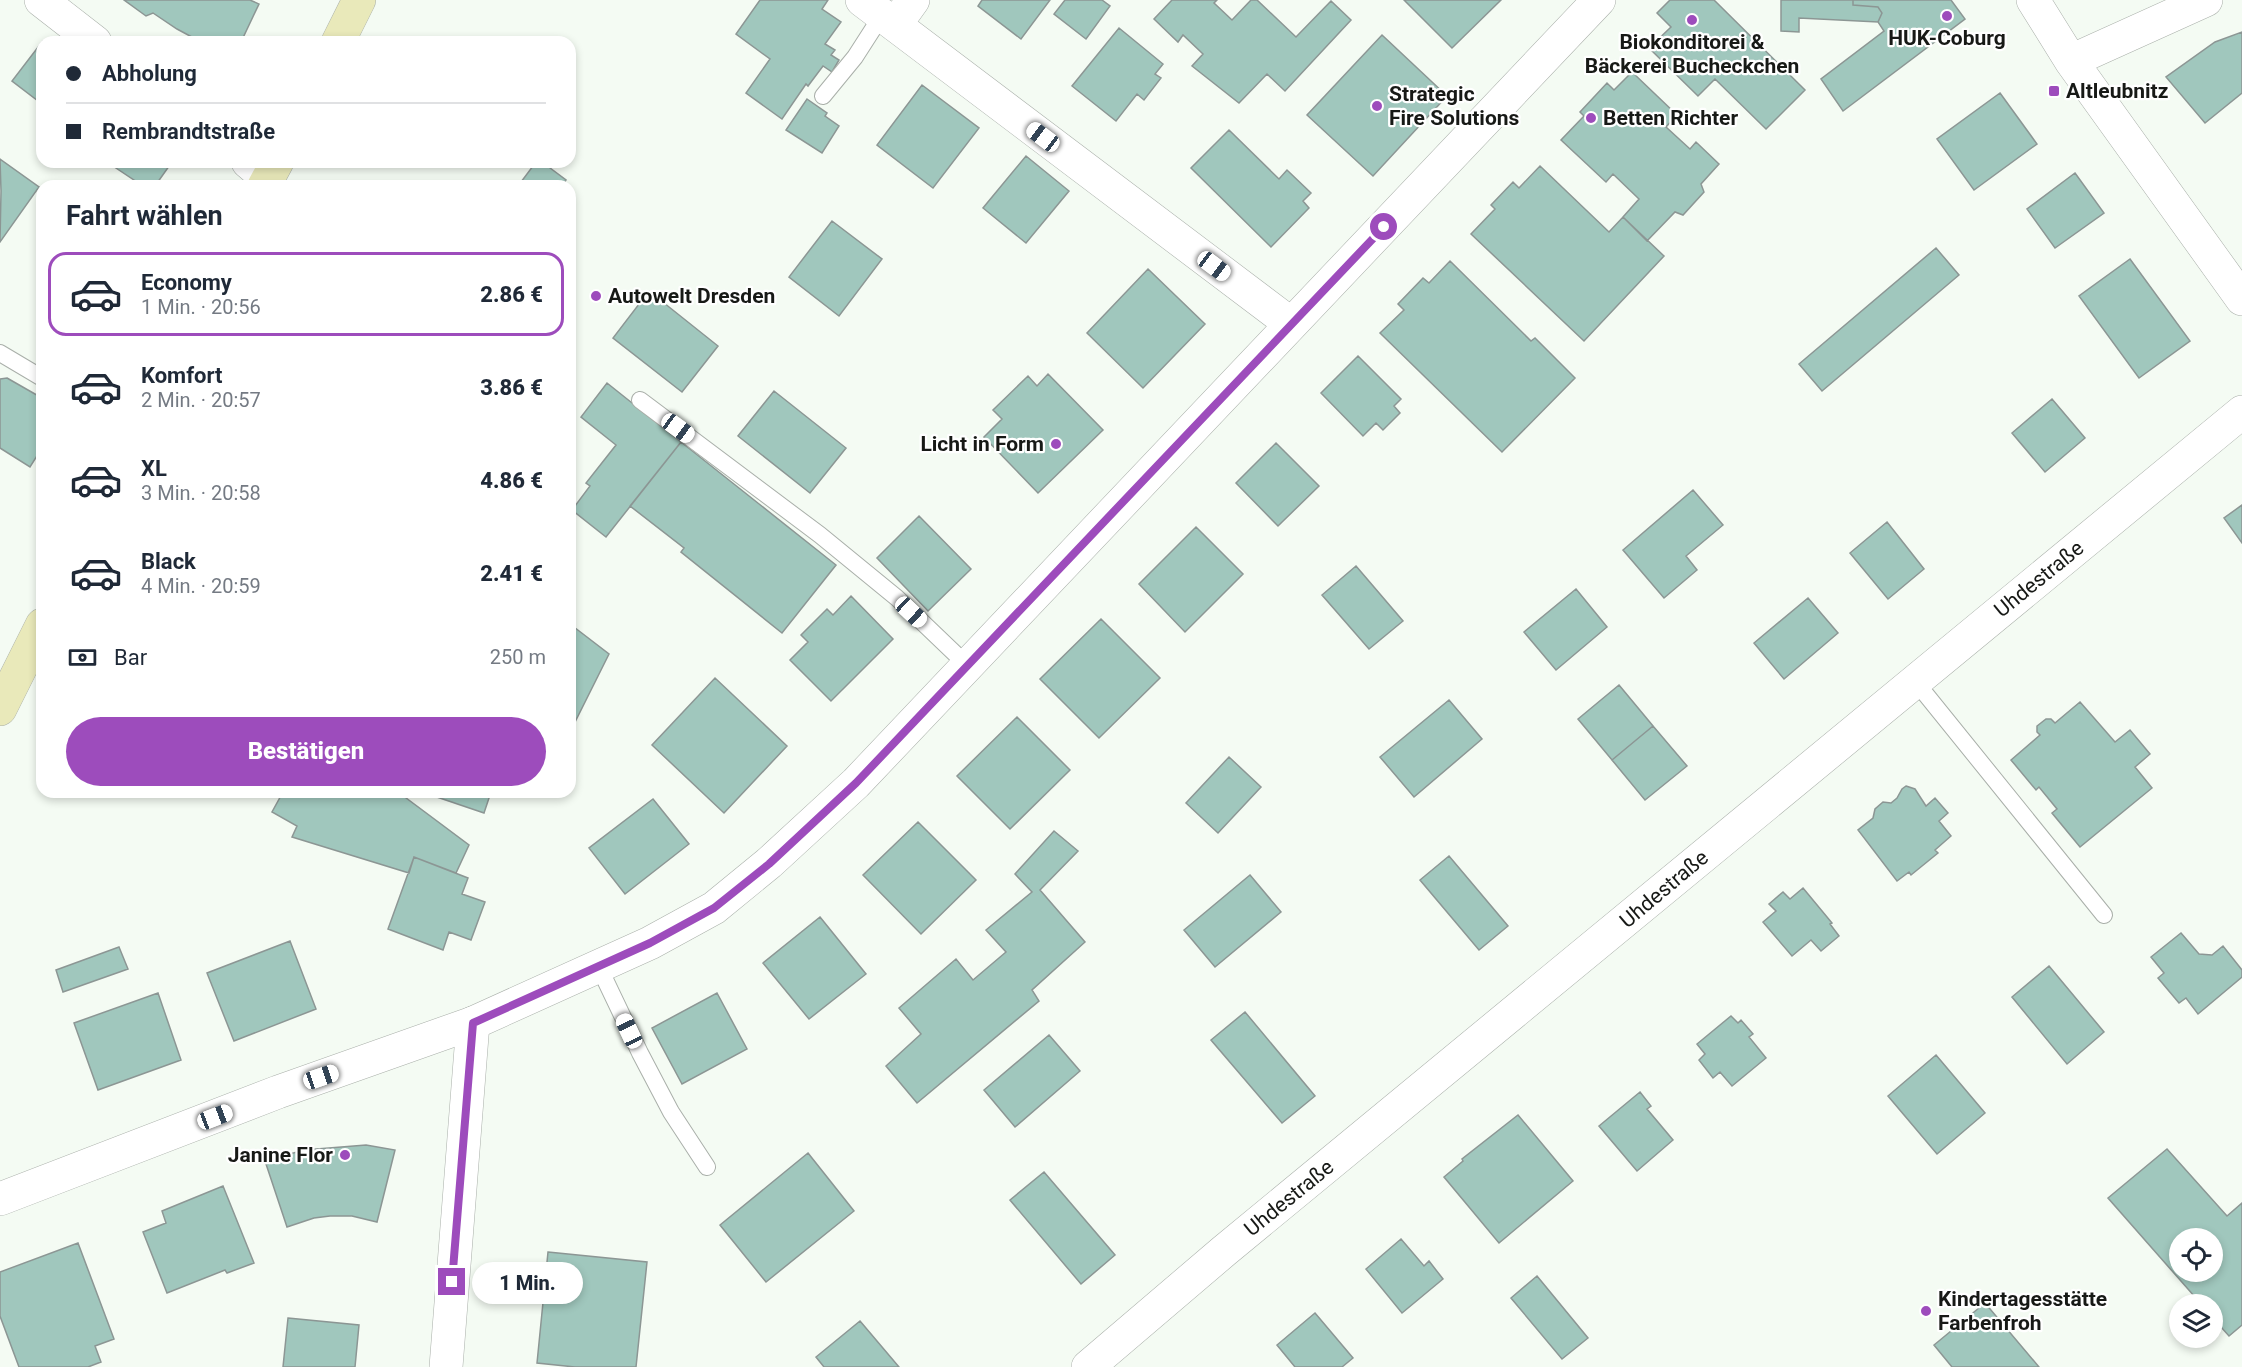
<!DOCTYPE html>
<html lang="de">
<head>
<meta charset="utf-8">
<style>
	:root { --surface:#fff; --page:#f6f6f7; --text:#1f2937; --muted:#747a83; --line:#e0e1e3; --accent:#9d4cbc }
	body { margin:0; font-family:Roboto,sans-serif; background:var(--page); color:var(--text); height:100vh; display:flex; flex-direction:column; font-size:22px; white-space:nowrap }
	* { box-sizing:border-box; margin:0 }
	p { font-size:20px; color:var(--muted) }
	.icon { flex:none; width:33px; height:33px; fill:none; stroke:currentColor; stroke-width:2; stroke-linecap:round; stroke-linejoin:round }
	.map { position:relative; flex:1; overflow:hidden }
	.drawer { position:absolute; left:36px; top:180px; width:540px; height:618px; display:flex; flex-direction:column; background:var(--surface); border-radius:18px; box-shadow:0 3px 9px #0003 }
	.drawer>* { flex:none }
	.top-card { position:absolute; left:36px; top:36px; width:540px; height:132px; border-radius:18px; box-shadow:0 3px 9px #0003; display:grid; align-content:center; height:132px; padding:0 30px; background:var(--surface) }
	.controls { position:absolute; left:2169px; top:1228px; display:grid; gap:12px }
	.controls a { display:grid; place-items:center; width:54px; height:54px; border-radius:50%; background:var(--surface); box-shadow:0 3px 9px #0003; font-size:30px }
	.end { position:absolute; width:27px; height:27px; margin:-14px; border:8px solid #9d4cbc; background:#fff; box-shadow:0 0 0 3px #fff }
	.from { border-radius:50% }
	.bubble { position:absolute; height:42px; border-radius:21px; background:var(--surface); box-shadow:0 3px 9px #0003; font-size:20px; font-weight:800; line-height:42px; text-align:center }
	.car { position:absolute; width:18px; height:36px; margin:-18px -9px; border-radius:8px; box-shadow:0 0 4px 2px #0007; background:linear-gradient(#fff 24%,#345 0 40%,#fff 0 76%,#345 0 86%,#fff 0) }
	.top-card b { display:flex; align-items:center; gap:21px; height:57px; font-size:22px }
	.top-card b+b { border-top:2px solid var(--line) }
	.top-card i { width:15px; height:15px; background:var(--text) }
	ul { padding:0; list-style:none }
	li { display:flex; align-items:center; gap:18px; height:84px; margin:0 12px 9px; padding:0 18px; border:3px solid transparent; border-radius:18px }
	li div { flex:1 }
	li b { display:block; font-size:22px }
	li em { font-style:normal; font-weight:800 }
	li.selected { border-color:var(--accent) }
	li>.icon { width:54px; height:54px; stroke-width:1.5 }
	h2 { padding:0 30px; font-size:27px; line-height:72px }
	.pay { display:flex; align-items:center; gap:15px; height:66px; padding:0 30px; font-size:22px }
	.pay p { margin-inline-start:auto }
	.action { display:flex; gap:12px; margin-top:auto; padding:12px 30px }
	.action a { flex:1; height:69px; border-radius:36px; background:var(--accent); color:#fff; font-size:24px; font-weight:800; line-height:69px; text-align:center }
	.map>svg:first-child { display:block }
	.building { fill:#a0c7bd; stroke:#8c9694; stroke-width:1.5; fill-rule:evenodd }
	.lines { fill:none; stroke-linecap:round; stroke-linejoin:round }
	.service-casing { stroke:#a9afa9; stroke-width:18 }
	.minor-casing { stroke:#a9afa9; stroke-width:34 }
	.tertiary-casing { stroke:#a9afa9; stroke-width:34 }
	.secondary-casing { stroke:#a9afa9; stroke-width:34 }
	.service { stroke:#fff; stroke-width:16 }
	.minor { stroke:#fff; stroke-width:33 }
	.tertiary { stroke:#fff; stroke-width:33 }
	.secondary { stroke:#e9e9ba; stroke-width:33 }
	.route { stroke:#9d4cbc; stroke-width:8 }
	.poi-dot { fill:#9d4cbc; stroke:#fff; stroke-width:2 }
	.labels { text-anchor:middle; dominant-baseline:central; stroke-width:4.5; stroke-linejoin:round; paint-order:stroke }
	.poi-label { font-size:21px; font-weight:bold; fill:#171916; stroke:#fff; text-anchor:start }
	.street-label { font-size:21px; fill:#171916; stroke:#fff }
</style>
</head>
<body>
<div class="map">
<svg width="2242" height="1367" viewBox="0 0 2242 1367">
	<rect width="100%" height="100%" fill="#f4fbf3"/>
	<path class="building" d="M124 0H250L259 4 241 42H201L177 29 153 13 146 16Z
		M760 0H828L822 9 841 22 825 44 835 50 831 55 839 60 832 72 823 66 808 86 806 84 782 119 746 93 770 59 736 34Z
		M982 0H1050L1021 39 978 6Z
		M1065 0H1102L1110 6 1086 39 1054 14Z
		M1172 0H1217L1214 3 1232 20 1251 0H1257L1296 37 1331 1 1351 20 1285 91 1267 74 1239 103 1192 66 1203 54 1183 35 1178 42 1154 19Z
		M1404 0H1501L1452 48Z
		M1670 0H1714L1805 90 1766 129 1715 79 1698 96 1649 48 1671 27 1657 13Z
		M1781 0H1853V5L1878 7 1882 13 1878 22 1799 18V32L1781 31Z
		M1853 0H1951L1965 19 1843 111 1821 79 1884 31 1878 22 1882 13 1878 7 1853 5Z
		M1119 28 1163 64 1155 74 1161 78 1144 100 1137 94 1116 121 1072 86Z
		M2242 32V93L2205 123 2166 77 2215 42Z
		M1382 35 1447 96 1373 176 1307 115Z
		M42 42V104L12 81Z
		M1632 72 1677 115 1666 127 1690 149 1696 142 1719 164 1701 184 1704 192 1683 215 1675 212 1647 241 1623 217 1639 199 1613 174 1606 182 1561 140 1584 116 1580 112 1607 83 1614 90Z
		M922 85 979 128 933 188 877 145Z
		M2000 93 2037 144 1974 190 1937 139Z
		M807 99 827 113 825 116 839 126 822 153 786 130Z
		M1229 130 1279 179 1287 170 1311 193 1303 201 1309 208 1271 247 1191 168Z
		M1026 156 1069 191 1026 243 983 208Z
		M0 159 39 187 0 242 1 191Z
		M107 162H172L155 186H143Z
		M536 162H542L566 180 562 186H518Z
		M1540 166 1609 232 1623 217 1664 256 1584 341 1471 234 1495 209 1491 205 1513 182 1519 188Z
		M2075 173 2104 213 2055 248 2027 209Z
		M832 221 882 259 839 316 789 277Z
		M1936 248 1959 275 1822 391 1799 364Z
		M2130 259 2190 341 2139 378 2079 296Z
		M1450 261 1531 341 1535 338 1575 378 1502 452 1380 333 1404 310 1398 304 1423 278 1429 283Z
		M1148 269 1205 324 1143 388 1087 333Z
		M649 291 718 346 682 392 613 338Z
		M1358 356 1401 399 1394 406 1400 413 1383 430 1376 423 1363 436 1321 393Z
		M1048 374 1103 430 1038 493 984 437 1002 419 993 410 1028 376 1037 386Z
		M7 378 42 398V448L30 467 0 448V379Z
		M607 383 681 442 606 537 572 510 590 486 586 483 616 445 581 417Z
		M774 391 846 448 810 493 738 436Z
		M2052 399 2085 438 2045 472 2012 433Z
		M681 442 836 565 782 633 681 552 684 548 630 506Z
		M1276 443 1319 486 1278 526 1236 483Z
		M1693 490 1723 525 1686 556 1697 570 1664 598 1623 550Z
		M2242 505V543L2224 518Z
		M919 516 971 569 928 611 877 558Z
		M1887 522 1924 569 1888 599 1850 553Z
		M1196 527 1243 574 1185 632 1139 584Z
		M1356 566 1403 621 1369 649 1322 595Z
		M1576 589 1607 627 1556 670 1524 632Z
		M851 596 893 639 831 701 790 660 808 642 801 635 827 609 833 615Z
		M1808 598 1838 633 1784 679 1754 643Z
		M1101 619 1160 678 1099 738 1040 679Z
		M570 624 609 654 574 724 570 721Z
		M715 678 787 746 724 813 652 745Z
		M1619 685 1653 726 1612 760 1578 719Z
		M1449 700 1482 739 1414 797 1380 757Z
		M2080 702 2115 742 2130 730 2150 754 2135 767 2152 788 2080 847 2052 813 2057 809 2039 787 2036 790 2011 760 2040 735 2037 732V726L2046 719H2051L2055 723Z
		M1017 717 1070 770 1010 829 957 776Z
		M1653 726 1687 766 1645 800 1612 760Z
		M1229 757 1261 787 1218 833 1186 803Z
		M1906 786 1915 789 1926 806 1935 798 1948 813 1939 821 1951 836 1935 850 1938 853 1911 875 1909 872 1897 881 1858 830 1873 818 1875 809 1883 802 1891 803 1897 798 1902 789Z
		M283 792H398L469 845 456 873 414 857 409 873 292 837 297 826 272 812Z
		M429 792H491L484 813 428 794Z
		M653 799 689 844 625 894 589 848Z
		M918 822 976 880 921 934 863 875Z
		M1054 831 1078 851 1040 890 1085 942 1032 990 1039 1001 917 1103 886 1066 921 1034 899 1008 956 959 973 980 1006 952 986 930 1032 892 1015 874Z
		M1449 856 1508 926 1479 950 1420 880Z
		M414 857 468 878 462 894 485 902 471 940 449 932 443 950 388 929Z
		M1250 875 1281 912 1215 967 1184 930Z
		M1803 888 1832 923 1830 924 1839 936 1821 951 1811 940 1792 956 1763 922 1776 911 1769 904 1783 892 1790 899Z
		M820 917 866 974 809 1019 763 963Z
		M2181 933 2199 954 2212 955 2223 946 2242 970V977L2198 1014 2186 998 2179 1003 2158 978 2164 973 2151 957Z
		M290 941 316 1009 234 1041 207 973Z
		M119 947 128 969 63 992 56 970Z
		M2049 966 2104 1032 2067 1064 2012 997Z
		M158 993 181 1060 98 1090 74 1023Z
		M717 993 747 1049 682 1084 652 1028Z
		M1245 1012 1315 1096 1282 1123 1211 1040Z
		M1731 1016 1738 1023 1741 1020 1753 1034 1749 1037 1766 1058 1732 1086 1720 1072 1713 1078 1699 1060 1705 1054 1697 1044Z
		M1049 1035 1080 1071 1015 1127 984 1090Z
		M1936 1055 1985 1113 1937 1154 1888 1096Z
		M1640 1092 1651 1106 1647 1109 1673 1140 1637 1171 1599 1126Z
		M1518 1115 1573 1181 1499 1243 1444 1177 1463 1161 1462 1159Z
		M366 1145 395 1150 377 1222 352 1216H330L314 1218 287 1227 265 1161 304 1150Z
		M2167 1149 2227 1216 2242 1203V1325L2229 1336 2212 1317V1305H2202L2108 1198ZM2180 1239H2212V1272H2180Z
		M808 1153 854 1211 766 1282 720 1225Z
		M1044 1172 1115 1255 1081 1284 1010 1200Z
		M223 1186 254 1263 227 1273 225 1270 167 1293 143 1232 166 1223 162 1211Z
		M1401 1239 1424 1266 1429 1261 1443 1279 1402 1313 1366 1269Z
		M78 1243 114 1339 95 1346 101 1362 88 1367H19L0 1316V1272Z
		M548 1252 647 1262 636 1367H575L537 1363Z
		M1537 1276 1588 1338 1562 1359 1511 1298Z
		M1985 1303 2039 1367H1952L1934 1345Z
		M1315 1313 1353 1358 1342 1367H1295L1277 1345Z
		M288 1318 359 1325 355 1367H283Z
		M860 1321 899 1367H824L816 1357Z"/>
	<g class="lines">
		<g class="service-casing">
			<path id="service" d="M823 96 855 57 882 15
				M0 353 42 378
				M640 400 820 535 897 598 968 666
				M1915 681 2104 915
				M599 967 640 1053 671 1112 707 1167"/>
		</g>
		<g class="minor-casing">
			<path id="minor" d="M41 0 95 42
				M862 0 1291 324
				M2033 0 2071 61 2242 299
				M895 25 913 0
				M2071 61 2206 0
				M248 162 268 179
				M446 1367 473 1023
				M1088 1367 1224 1251 2242 412"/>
		</g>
		<g class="tertiary-casing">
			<path id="tertiary" d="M0 1199 278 1092 473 1023 650 943 714 908 769 863 856 783 1599 0"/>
		</g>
		<g class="secondary-casing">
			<path id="secondary" d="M338 42 359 0
				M264 186 277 162
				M0 709 42 625"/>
		</g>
		<use href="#service" class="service"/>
		<use href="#minor" class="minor"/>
		<use href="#tertiary" class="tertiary"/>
		<use href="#secondary" class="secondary"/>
	</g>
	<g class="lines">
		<path class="route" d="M452 1282 473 1023 650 943 714 908 769 864 856 783 1384 227"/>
	</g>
	<g class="poi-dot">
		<circle cx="1947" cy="16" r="6"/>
		<circle cx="1692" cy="20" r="6"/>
		<rect x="2048" y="85" width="12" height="12" rx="3"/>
		<circle cx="1377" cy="106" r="6"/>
		<circle cx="1591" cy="118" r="6"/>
		<circle cx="596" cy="296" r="6"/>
		<circle cx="1056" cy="444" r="6"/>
		<circle cx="345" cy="1155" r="6"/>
		<circle cx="1926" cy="1311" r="6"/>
	</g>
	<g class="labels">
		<g class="poi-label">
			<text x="1947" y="38" text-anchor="middle">HUK-Coburg</text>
			<text x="1692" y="42" text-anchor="middle">Biokonditorei &amp;<tspan x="1692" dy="24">Bäckerei Bucheckchen</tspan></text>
			<text x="2066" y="91">Altleubnitz</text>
			<text x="1389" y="94">Strategic<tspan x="1389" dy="24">Fire Solutions</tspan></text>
			<text x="1603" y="118">Betten Richter</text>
			<text x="608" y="296">Autowelt Dresden</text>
			<text x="1044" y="444" text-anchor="end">Licht in Form</text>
			<text x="333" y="1155" text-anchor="end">Janine Flor</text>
			<text x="1938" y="1299">Kindertagesstätte<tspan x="1938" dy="24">Farbenfroh</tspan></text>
		</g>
		<g class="street-label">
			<text transform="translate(2039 579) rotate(-39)">Uhdestraße</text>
			<text transform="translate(1664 889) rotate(-40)">Uhdestraße</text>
			<text transform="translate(1289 1198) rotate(-39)">Uhdestraße</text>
		</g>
	</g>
</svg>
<div class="controls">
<a><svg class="icon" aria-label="locate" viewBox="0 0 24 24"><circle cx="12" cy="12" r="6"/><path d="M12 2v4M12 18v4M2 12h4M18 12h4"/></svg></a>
<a><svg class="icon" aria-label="layers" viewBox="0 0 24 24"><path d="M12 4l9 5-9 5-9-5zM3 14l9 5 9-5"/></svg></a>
</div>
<i class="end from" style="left:1384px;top:227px"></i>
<i class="end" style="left:452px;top:1282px"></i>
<div class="bubble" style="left:472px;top:1262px;width:111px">1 Min.</div>
<i class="car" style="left:1043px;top:137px;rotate:307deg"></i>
<i class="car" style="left:1214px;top:266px;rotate:127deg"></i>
<i class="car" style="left:678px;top:428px;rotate:126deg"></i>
<i class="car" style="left:911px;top:612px;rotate:133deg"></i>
<i class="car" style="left:629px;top:1031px;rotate:335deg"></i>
<i class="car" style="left:321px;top:1077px;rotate:71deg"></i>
<i class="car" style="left:215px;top:1117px;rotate:69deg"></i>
<div class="top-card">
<b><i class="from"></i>Abholung</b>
<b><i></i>Rembrandtstraße</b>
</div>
<section class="drawer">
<h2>Fahrt wählen</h2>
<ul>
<li class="selected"><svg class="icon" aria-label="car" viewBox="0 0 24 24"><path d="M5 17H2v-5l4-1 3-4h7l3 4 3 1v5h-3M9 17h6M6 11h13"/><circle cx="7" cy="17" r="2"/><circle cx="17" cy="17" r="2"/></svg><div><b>Economy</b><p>1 Min. · 20:56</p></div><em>2.86 €</em></li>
<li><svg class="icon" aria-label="car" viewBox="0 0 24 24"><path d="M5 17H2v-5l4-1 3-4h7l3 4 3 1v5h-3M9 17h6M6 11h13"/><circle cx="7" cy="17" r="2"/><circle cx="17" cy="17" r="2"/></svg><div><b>Komfort</b><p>2 Min. · 20:57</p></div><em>3.86 €</em></li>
<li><svg class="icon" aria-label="car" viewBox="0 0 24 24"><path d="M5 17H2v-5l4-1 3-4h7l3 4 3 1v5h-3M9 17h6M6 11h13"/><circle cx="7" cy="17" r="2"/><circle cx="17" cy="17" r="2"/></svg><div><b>XL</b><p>3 Min. · 20:58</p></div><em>4.86 €</em></li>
<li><svg class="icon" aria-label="car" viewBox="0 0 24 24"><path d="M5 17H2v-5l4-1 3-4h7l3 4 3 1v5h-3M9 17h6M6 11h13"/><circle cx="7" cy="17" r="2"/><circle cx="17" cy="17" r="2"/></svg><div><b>Black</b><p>4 Min. · 20:59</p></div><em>2.41 €</em></li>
</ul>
<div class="pay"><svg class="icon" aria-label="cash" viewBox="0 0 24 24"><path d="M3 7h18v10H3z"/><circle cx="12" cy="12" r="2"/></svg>Bar<p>250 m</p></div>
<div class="action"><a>Bestätigen</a></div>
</section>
</div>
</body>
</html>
